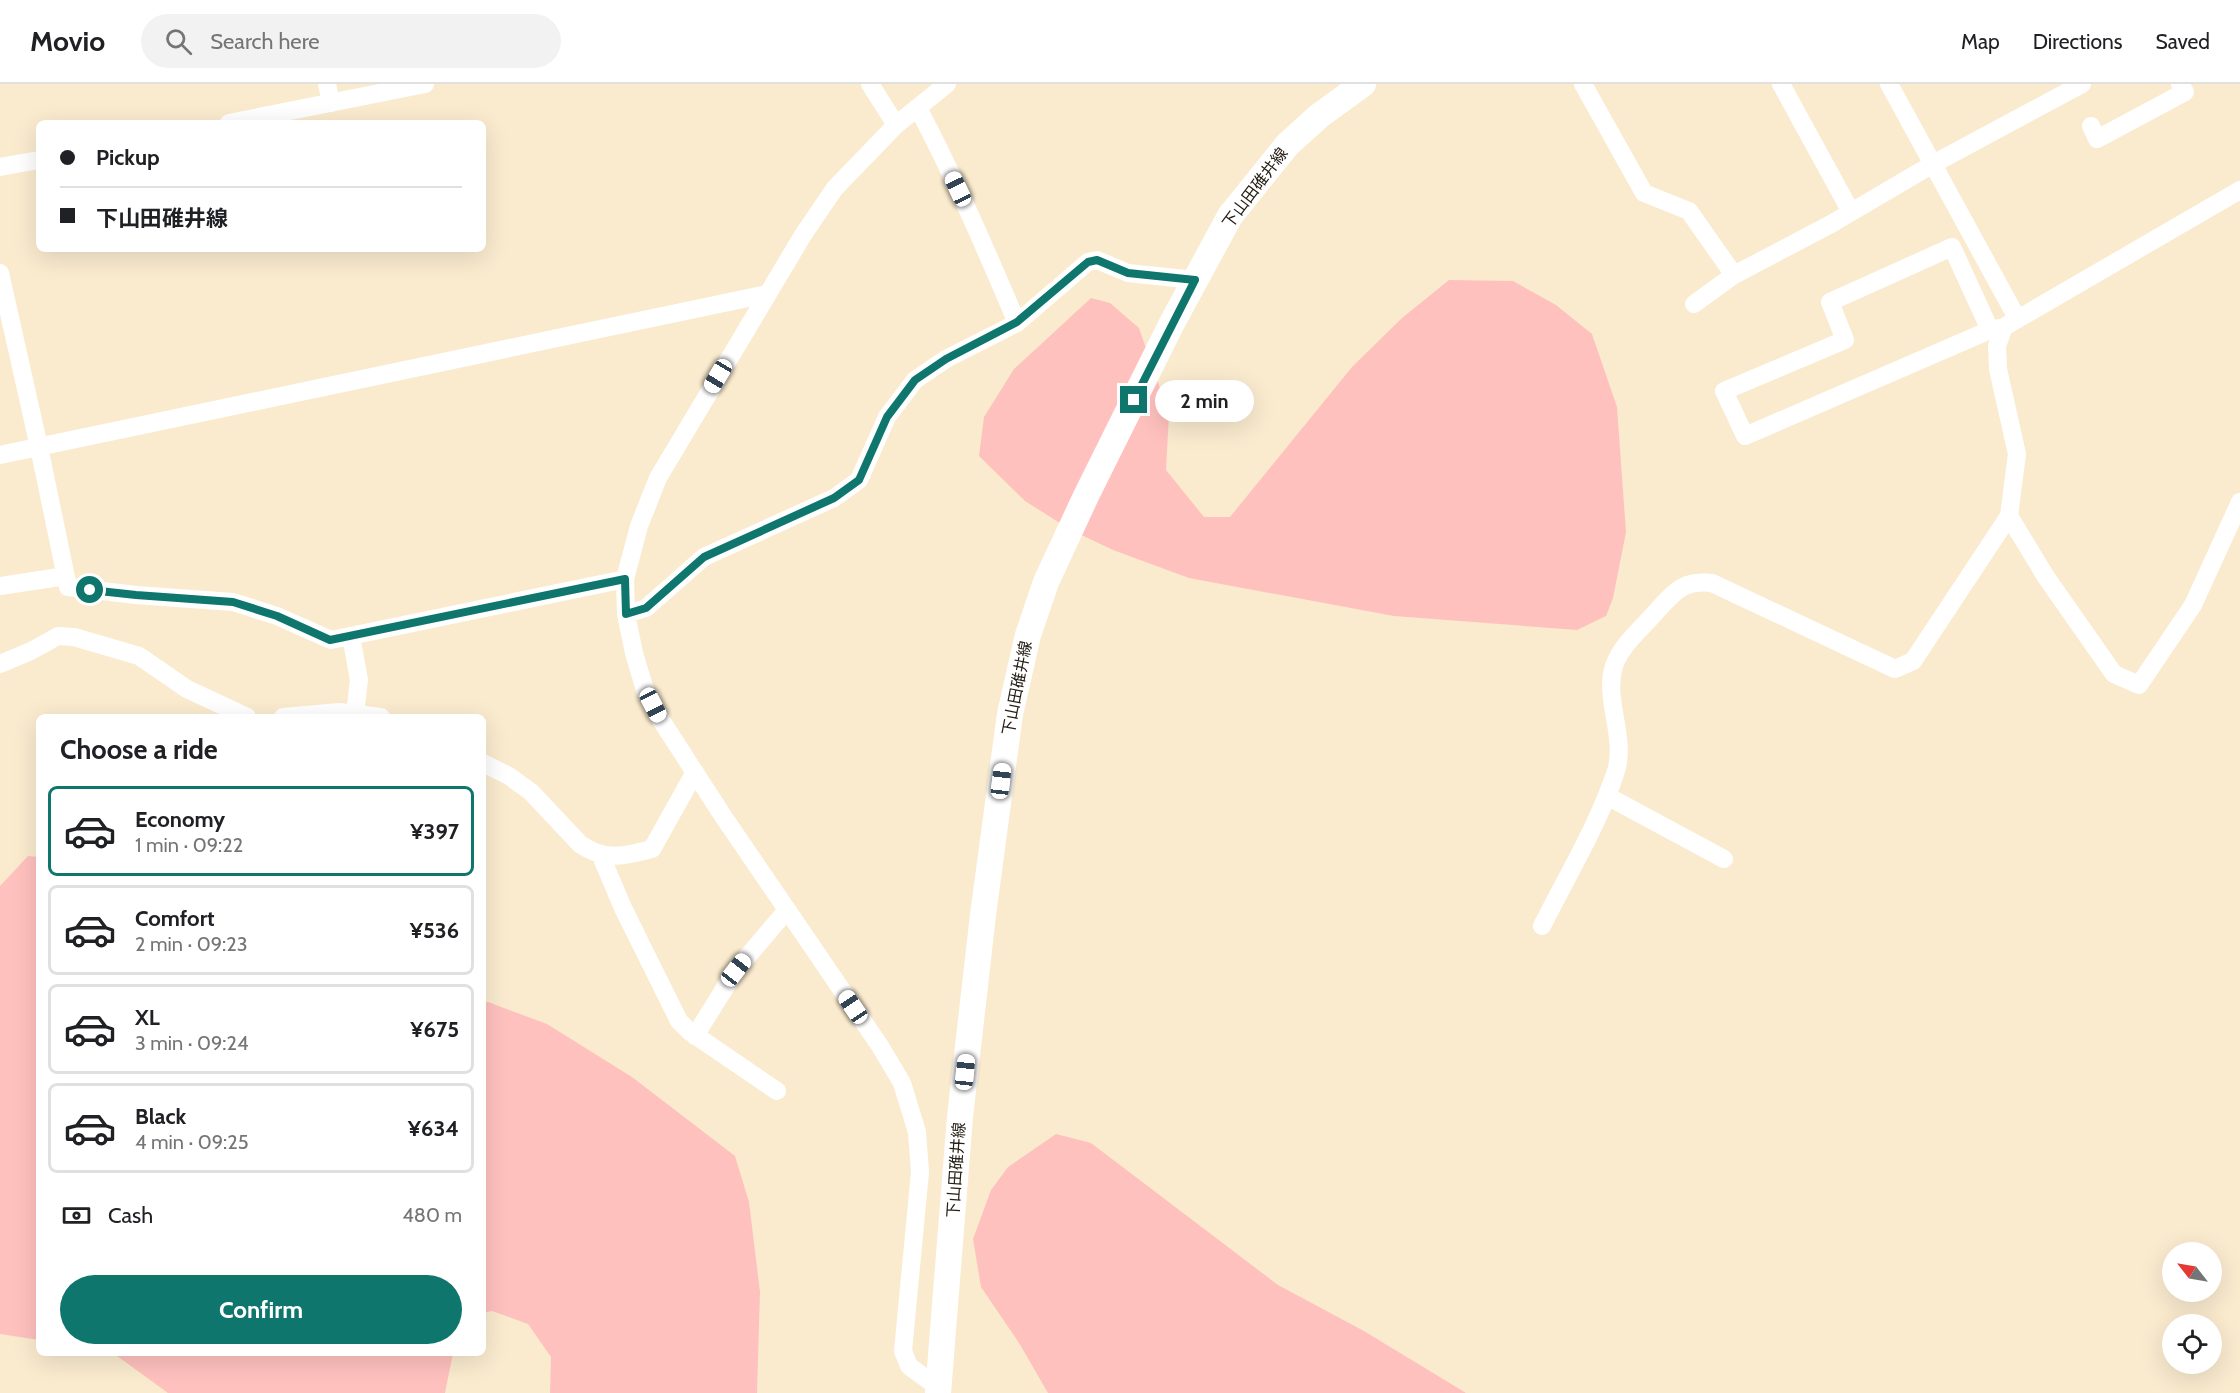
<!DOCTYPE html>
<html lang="en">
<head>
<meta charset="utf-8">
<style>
	:root { --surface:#fff; --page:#f2f2f2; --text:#202124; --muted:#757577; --line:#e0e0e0; --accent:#0f766e }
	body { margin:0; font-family:Cabin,"Noto Sans JP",sans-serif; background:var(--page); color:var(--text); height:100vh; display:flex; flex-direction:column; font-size:22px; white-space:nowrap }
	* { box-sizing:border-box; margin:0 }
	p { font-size:20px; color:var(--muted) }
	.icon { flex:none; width:33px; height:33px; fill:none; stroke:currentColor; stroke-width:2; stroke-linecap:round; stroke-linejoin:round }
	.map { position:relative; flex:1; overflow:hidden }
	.drawer { position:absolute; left:36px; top:630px; width:450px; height:642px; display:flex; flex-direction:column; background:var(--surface); border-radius:9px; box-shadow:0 6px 24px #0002 }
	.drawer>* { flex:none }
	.guide { position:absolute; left:36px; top:36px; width:450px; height:132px; border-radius:9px; box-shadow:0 6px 24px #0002; display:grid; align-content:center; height:132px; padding:0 24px; background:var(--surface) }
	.needle { width:39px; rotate:301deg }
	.fabs { position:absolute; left:2162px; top:1158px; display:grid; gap:12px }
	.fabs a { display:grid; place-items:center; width:60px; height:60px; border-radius:50%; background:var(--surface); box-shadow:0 6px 24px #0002; font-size:30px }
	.end { position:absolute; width:27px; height:27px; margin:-14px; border:8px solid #0f766e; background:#fff; box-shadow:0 0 0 3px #fff }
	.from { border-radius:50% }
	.bubble { position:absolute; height:42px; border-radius:21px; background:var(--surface); box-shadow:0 6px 24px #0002; font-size:20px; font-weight:700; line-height:42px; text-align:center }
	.car { position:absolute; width:18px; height:36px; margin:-18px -9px; border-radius:8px; box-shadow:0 0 4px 2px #0007; background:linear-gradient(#fff 24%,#345 0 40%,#fff 0 76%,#345 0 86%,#fff 0) }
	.guide b { display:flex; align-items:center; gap:21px; height:57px; font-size:22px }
	.guide b+b { border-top:2px solid var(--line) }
	.guide i { width:15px; height:15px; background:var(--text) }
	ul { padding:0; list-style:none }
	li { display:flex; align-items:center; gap:18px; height:90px; margin:0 12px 9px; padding:0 12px; border:3px solid var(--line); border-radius:9px }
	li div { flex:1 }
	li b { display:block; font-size:22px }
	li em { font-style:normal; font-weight:700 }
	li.current { border-color:var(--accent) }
	li>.icon { width:54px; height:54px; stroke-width:1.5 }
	h2 { padding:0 24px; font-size:27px; line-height:72px }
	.pay { display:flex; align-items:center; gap:15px; height:66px; padding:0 24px; font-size:22px }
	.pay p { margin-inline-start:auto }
	.action { display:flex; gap:12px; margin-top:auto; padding:12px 24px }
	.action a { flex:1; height:69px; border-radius:36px; background:var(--accent); color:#fff; font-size:24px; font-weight:700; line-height:69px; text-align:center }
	header { display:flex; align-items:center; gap:36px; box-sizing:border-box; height:84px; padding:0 30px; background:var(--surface); border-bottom:2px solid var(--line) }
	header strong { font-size:28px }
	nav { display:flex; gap:33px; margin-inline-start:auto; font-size:21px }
	.search { width:420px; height:54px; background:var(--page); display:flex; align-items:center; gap:15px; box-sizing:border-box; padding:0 21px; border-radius:33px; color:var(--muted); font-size:22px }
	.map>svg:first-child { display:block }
	.green { fill:#ffc1be }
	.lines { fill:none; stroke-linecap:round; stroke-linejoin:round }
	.street { stroke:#fff; stroke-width:18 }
	.secondary { stroke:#fff; stroke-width:26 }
	.route { stroke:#0f766e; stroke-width:8 }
	.labels { text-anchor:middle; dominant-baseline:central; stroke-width:6; stroke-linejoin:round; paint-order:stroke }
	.street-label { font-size:16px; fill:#262117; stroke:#fff }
</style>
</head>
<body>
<header>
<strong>Movio</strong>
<div class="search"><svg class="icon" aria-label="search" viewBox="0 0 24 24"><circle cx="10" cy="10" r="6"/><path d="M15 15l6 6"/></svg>Search here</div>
<nav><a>Map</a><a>Directions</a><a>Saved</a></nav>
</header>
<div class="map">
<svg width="2240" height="1309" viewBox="0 0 2240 1309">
	<rect width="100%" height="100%" fill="#faebcf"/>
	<path class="green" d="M1449 196 1513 197 1556 221 1592 250 1617 323 1626 448 1613 514 1606 532 1577 546 1394 532 1189 494 1113 466 1071 446 1025 417 979 372 984 333 1014 285 1091 214 1110 219 1139 244 1169 330 1166 386 1204 433H1230L1352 283 1402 234Z
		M28 772 39 773V1256L0 1250V802Z
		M488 918 547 940 632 993 735 1072 749 1118 760 1208 757 1309H550L551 1273 528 1240 492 1227 483 1229V919Z
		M1056 1050 1091 1059 1278 1201 1364 1247 1466 1309H1048L1019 1259 981 1203 973 1155 991 1106 1008 1083Z
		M113 1269H453L445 1309H168Z"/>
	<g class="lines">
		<path class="street" d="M327 0 331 19
			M870 0 896 41
			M1583 0 1644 109 1689 127 1734 191
			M1781 0 1851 128
			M1889 0 2017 234
			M918 24C955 94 986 166 1017 239
			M229 39 425 0
			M2091 42 2097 55 2185 8 2180 0
			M0 83 39 76
			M0 189 39 363 68 503 136 511 233 518 277 532 331 556 625 495
			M1694 220 1734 191 1831 140 1933 80 2082 0
			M1990 246 1952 163 1830 218 1845 256 1724 307 1745 352 1990 246 2004 243
			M0 371 767 210
			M2009 432 2046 493 2114 590 2139 601 2193 521 2240 418
			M0 502 66 492
			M626 530 646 524 704 473 834 414 859 396 887 333 915 296 946 275 1017 239 1088 178 1097 176 1128 189 1195 196
			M351 552 359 596 355 630
			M0 580 31 567 58 552 74 553 139 572 187 605 247 633
			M283 633 339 628 381 633
			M483 679 509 692 531 708 580 760C606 778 623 772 652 765L695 688
			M1607 712 1724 775
			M601 772 623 824 679 937 689 947 777 1007
			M1542 842C1567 792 1597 743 1615 690 1628 655 1603 616 1614 582 1621 561 1641 545 1655 529 1674 508 1682 496 1712 499L1895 585 1913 577 2009 432 2017 370 1998 285 1997 262 2004 243 2240 106
			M695 952 736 886 787 826
			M939 1304 909 1282 903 1267 920 1088 917 1048 902 999 880 962 723 732 661 636 645 606 634 569 626 530 625 495 639 442 658 394 803 151 835 104 896 41 947 0"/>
		<path class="secondary" d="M938 1309 960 1033 983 831 1010 630 1028 551 1046 498 1086 412 1172 239 1230 132 1287 61 1319 32 1363 0"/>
	</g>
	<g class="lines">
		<path class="route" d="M90 506 136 511 233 518 277 532 330 556 625 495 626 530 646 524 704 473 834 414 859 396 887 333 915 296 946 275 1017 238 1088 178 1097 176 1128 189 1195 196 1134 316"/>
	</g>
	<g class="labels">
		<g class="street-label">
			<text transform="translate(1255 104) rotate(-53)">下山田碓井線</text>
			<text transform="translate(1017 604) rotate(-79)">下山田碓井線</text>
			<text transform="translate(956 1086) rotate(-86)">下山田碓井線</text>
		</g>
	</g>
</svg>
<div class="fabs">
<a><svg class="needle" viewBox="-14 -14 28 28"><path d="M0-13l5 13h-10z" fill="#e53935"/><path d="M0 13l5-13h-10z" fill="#757577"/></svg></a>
<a><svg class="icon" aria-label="locate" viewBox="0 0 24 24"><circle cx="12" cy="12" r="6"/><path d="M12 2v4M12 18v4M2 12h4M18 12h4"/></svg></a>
</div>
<i class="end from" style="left:90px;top:506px"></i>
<i class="end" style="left:1134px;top:316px"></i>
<div class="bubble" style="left:1155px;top:296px;width:99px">2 min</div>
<i class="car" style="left:958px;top:105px;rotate:335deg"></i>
<i class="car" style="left:718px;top:292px;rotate:211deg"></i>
<i class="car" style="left:653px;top:621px;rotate:153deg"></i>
<i class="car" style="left:1001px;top:697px;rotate:7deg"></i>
<i class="car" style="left:736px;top:886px;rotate:38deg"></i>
<i class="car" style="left:853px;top:923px;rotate:326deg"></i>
<i class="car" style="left:965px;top:988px;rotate:6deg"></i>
<div class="guide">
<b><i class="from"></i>Pickup</b>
<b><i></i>下山田碓井線</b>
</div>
<section class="drawer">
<h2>Choose a ride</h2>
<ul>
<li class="current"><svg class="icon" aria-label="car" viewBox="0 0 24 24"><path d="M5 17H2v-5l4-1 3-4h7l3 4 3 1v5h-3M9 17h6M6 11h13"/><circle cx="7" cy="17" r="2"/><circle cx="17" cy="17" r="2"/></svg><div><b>Economy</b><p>1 min · 09:22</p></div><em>¥397</em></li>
<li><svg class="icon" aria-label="car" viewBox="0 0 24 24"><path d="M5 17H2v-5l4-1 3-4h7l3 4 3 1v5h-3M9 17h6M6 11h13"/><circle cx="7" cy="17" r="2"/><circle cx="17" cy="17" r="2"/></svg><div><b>Comfort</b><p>2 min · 09:23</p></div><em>¥536</em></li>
<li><svg class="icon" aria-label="car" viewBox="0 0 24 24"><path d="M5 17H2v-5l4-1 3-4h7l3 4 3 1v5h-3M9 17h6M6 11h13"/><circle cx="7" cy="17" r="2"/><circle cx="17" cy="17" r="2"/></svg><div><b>XL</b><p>3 min · 09:24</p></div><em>¥675</em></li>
<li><svg class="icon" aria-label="car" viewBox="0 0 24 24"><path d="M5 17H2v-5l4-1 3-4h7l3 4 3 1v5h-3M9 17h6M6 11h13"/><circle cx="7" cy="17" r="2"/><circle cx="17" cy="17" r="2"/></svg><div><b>Black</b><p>4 min · 09:25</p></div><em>¥634</em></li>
</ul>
<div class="pay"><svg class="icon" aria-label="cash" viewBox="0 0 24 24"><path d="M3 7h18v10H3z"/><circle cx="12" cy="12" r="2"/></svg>Cash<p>480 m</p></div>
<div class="action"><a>Confirm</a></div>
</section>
</div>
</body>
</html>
